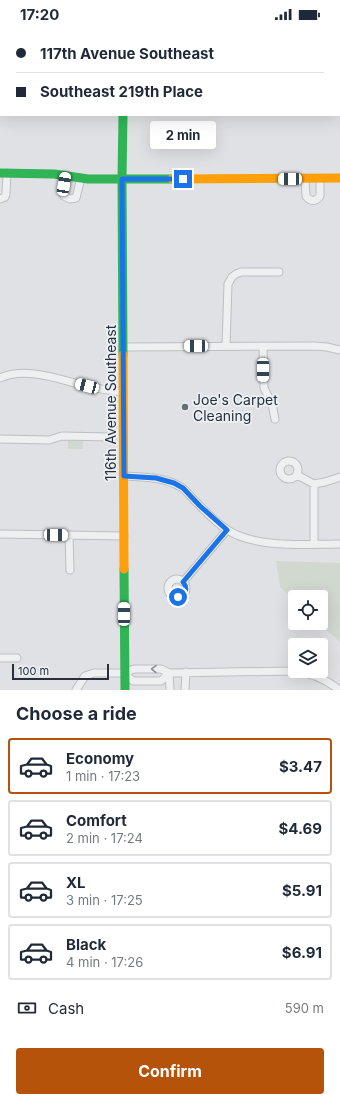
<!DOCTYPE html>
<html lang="en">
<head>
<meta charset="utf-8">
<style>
	:root { --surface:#fff; --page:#f6f6f7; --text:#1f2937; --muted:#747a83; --line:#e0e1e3; --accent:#b45309 }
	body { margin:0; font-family:Inter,sans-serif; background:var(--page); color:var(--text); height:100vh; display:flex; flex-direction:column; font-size:15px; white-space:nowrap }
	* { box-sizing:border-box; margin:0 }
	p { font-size:13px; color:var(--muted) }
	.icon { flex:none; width:22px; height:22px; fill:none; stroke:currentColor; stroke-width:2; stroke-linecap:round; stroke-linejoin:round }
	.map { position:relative; height:662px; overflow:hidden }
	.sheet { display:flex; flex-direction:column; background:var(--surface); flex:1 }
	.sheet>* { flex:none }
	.hud { position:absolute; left:0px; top:0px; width:340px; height:88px; box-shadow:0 4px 16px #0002; display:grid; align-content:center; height:88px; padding:0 16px; background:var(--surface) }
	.fabs { position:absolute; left:288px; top:562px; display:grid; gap:8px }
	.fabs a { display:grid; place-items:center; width:40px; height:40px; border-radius:4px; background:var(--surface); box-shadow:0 4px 16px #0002; font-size:20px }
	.scale { position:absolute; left:12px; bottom:10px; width:97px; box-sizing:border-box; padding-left:4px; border:2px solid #27303c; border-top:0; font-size:11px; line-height:14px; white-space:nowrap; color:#27303c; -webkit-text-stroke:3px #ecf0f4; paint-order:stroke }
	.end { position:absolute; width:18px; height:18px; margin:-9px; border:5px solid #1a73e8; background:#fff; box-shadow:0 0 0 2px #fff }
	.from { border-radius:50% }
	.bubble { position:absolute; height:28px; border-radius:4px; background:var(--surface); box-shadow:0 4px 16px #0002; font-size:13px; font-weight:700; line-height:28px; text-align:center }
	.car { position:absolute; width:12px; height:24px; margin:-12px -6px; border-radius:5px; box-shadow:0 0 3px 1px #0007; background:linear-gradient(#fff 24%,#345 0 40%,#fff 0 76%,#345 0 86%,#fff 0) }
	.hud b { display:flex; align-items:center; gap:14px; height:38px; font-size:15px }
	.hud b+b { border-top:1px solid var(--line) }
	.hud i { width:10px; height:10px; background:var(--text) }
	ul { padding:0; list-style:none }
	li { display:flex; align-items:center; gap:12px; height:56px; margin:0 8px 6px; padding:0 8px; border:2px solid var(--line); border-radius:4px }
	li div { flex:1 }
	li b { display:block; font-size:15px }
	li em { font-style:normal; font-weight:700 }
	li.selected { border-color:var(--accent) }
	li>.icon { width:36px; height:36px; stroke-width:1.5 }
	h2 { padding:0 16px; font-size:18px; line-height:48px }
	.pay { display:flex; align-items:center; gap:10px; height:44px; padding:0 16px; font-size:15px }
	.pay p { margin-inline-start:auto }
	.cta { display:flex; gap:8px; margin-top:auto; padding:8px 16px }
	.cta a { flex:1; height:46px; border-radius:4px; background:var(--accent); color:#fff; font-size:16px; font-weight:700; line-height:46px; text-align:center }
	.status { display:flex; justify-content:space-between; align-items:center; height:28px; padding:0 20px; background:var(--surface); direction:ltr }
	.status svg { height:11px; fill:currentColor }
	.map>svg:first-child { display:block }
	.green { fill:#d0d8cf }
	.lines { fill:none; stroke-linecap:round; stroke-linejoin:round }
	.street-casing { stroke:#bdbfc2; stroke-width:9 }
	.street { stroke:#eeeff1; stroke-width:7 }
	.fast { stroke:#30b455; stroke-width:9 }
	.slow { stroke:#ff9f0a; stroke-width:9 }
	.jam { stroke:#e5322d; stroke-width:9 }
	.oneway { stroke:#8a9096 }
	.route { stroke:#1a73e8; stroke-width:5 }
	.poi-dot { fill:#676e77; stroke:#ecf0f4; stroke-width:1.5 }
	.labels { text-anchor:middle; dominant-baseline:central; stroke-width:3.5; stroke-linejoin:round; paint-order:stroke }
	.poi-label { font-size:14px; fill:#27303c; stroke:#ecf0f4; text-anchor:start }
	.street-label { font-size:14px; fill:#27303c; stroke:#ecf0f4 }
</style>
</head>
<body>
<div class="status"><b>17:20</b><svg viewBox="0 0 49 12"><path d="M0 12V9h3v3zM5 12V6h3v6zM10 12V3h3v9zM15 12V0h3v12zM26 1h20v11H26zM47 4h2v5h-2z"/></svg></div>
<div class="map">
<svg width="340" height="662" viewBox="0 0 340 662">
	<rect width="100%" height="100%" fill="#dfe1e4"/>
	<path class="green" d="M68 412H83V421H68Z
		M276 533 340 535V614L319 595H321V569H295V573L280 559Z"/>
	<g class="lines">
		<g class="street-casing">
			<path id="street" d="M339 60H340
				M0 65H1
				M66 148 63 165 64 168 70 171 76 170 81 150
				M305 151 306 168C310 174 316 174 320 168V151
				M0 171 5 169 6 166 7 145
				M226 318 228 256 232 249 236 246 241 244H279
				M263 318 264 360 272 376 275 391
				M123 319 315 318 327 319 340 322
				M0 350C27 338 60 352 87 358 99 361 111 363 123 364
				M0 411 49 412 62 408 111 409
				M280 442a9 9 0 1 1 18 0a9 9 0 1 1-18 0Z
				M297 447 314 456 325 454 340 449
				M124 448C144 449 164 449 181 459 187 463 191 469 196 474 208 486 221 500 237 507 269 520 306 516 340 516
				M0 506 124 508
				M69 507 70 542
				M314 516V456
				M168 560a9 9 0 1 1 18 0a9 9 0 1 1-18 0Z
				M183 554 227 502
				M0 630H17
				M76 662 85 648 94 645H124L134 641H161L169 645 161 653H133L124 645
				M170 662 169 645 294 643C311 645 326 651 339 662
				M185 662 186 644"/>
		</g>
		<use href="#street" class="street"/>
		<path class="fast" d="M123 87 122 151 123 327
			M0 145 54 146 88 151H172
			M124 541 125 662"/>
		<path class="slow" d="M172 151 340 150
			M123 327 124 541"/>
		<path class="jam" d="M123 0V1"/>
	</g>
	<defs><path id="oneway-chevron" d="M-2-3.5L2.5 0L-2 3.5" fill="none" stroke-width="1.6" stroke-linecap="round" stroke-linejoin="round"/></defs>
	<use class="oneway" href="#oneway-chevron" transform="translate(154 641) rotate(-179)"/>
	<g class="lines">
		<path class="route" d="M178 569C186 567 188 560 183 554L227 502 200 478 183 460 174 455 156 450 124 448 122 151H183"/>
	</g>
	<circle class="poi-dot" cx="185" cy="379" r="4"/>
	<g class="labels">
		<g class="poi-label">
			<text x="193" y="371">Joe's Carpet<tspan x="193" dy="16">Cleaning</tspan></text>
		</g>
		<g class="street-label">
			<text transform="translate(110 375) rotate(-90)">116th Avenue Southeast</text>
		</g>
	</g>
</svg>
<div class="fabs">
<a><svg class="icon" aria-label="locate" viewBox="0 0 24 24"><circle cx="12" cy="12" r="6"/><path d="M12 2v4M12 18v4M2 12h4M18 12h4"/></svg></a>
<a><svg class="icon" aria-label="layers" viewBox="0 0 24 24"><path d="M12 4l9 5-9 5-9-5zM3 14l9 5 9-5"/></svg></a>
</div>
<div class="scale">100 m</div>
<i class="end from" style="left:178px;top:569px"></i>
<i class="end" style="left:183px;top:151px"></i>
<div class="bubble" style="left:150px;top:93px;width:66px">2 min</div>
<i class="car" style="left:290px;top:151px;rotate:270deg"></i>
<i class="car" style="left:64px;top:156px;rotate:9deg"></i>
<i class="car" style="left:196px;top:318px;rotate:270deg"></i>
<i class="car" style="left:263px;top:342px;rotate:180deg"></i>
<i class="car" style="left:87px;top:358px;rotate:285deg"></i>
<i class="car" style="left:56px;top:507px;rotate:91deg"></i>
<i class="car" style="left:124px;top:586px;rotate:0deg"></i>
<div class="hud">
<b><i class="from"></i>117th Avenue Southeast</b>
<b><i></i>Southeast 219th Place</b>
</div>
</div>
<section class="sheet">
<h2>Choose a ride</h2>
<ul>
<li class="selected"><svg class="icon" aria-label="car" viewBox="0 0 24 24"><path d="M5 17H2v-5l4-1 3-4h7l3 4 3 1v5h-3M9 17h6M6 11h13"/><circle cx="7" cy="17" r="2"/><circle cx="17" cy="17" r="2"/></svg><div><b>Economy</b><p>1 min · 17:23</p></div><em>$3.47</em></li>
<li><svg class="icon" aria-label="car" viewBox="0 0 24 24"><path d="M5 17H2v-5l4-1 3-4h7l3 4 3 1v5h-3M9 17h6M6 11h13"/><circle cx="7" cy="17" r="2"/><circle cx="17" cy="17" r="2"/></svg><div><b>Comfort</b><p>2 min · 17:24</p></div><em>$4.69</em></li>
<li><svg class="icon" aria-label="car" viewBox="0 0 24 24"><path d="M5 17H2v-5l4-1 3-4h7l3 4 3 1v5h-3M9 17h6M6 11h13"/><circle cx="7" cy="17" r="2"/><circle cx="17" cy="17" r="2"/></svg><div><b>XL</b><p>3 min · 17:25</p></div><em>$5.91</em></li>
<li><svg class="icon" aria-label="car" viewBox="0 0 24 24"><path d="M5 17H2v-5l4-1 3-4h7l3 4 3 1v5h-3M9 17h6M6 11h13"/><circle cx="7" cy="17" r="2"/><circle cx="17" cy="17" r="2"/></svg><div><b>Black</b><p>4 min · 17:26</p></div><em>$6.91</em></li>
</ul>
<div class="pay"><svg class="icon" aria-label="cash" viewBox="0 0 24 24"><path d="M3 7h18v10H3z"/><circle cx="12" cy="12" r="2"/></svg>Cash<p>590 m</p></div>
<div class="cta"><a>Confirm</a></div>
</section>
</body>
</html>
